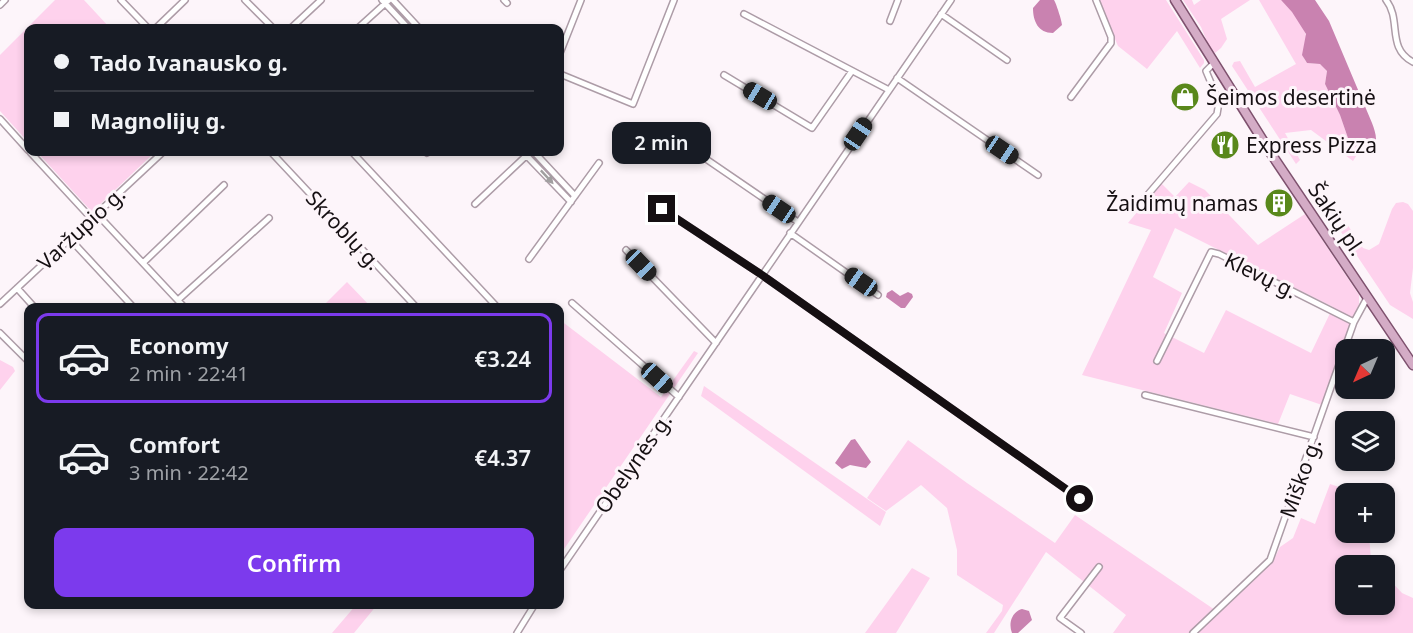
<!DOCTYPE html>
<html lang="en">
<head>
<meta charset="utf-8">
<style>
	:root { --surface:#171b24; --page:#20242c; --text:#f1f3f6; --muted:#9ea1a6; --line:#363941; --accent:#7c3aed }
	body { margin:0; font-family:"Noto Sans",sans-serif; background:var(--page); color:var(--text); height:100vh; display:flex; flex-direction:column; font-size:22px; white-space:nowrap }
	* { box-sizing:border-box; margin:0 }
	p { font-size:20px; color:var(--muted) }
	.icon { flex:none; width:33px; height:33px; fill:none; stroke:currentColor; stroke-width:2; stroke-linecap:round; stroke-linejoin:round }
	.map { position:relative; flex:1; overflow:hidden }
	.panel { position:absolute; left:24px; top:303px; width:540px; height:306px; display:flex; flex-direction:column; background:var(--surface); border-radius:12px; box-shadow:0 3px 9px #0003 }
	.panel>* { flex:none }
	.guide { position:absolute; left:24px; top:24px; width:540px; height:132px; border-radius:12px; box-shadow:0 3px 9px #0003; display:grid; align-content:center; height:132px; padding:0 30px; background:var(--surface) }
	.needle { width:39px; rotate:224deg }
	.buttons { position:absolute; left:1335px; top:339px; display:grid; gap:12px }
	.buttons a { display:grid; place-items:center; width:60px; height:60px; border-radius:12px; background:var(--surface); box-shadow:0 3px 9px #0003; font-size:30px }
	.end { position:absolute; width:27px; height:27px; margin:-14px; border:8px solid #150f12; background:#fff; box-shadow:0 0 0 3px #fff }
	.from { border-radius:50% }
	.bubble { position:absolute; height:42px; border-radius:12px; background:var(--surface); box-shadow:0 3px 9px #0003; font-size:20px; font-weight:600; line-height:42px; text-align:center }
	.car { position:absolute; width:18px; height:36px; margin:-18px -9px; border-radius:8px; box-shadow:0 0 4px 2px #0007; background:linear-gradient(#222 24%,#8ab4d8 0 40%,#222 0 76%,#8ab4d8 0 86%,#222 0) }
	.guide b { display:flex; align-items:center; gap:21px; height:57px; font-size:22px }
	.guide b+b { border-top:2px solid var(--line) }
	.guide i { width:15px; height:15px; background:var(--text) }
	ul { padding:10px 0 0; list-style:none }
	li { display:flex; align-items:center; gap:18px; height:90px; margin:0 12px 9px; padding:0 18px; border:3px solid transparent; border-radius:12px }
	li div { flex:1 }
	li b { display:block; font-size:22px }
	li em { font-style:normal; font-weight:600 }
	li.active { border-color:var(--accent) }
	li>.icon { width:54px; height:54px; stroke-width:1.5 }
	.primary-button { display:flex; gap:12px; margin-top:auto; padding:12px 30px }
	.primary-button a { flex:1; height:69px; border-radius:12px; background:var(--accent); color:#fff; font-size:24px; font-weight:600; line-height:69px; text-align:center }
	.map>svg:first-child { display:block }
	.green { fill:#fed2ed; fill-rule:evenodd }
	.water { fill:#c982b0 }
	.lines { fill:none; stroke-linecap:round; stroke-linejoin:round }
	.street-casing { stroke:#ad9ca7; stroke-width:8 }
	.primary-casing { stroke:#7e516e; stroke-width:11 }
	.street { stroke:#fff; stroke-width:5 }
	.primary { stroke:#d4acc6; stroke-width:8 }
	.oneway { fill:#a19fa0 }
	.route { stroke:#150f12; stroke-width:8 }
	.labels { text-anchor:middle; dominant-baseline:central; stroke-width:6; stroke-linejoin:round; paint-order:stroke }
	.poi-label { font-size:21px; fill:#150f12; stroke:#fdf5fa; text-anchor:start }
	.street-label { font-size:21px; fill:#150f12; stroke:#fdf5fa }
</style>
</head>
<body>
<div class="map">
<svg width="1413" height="633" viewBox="0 0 1413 633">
	<rect width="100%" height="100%" fill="#fdf5fa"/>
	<path class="green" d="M55 0H84L110 28H28V142L0 111V55Z
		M1098 0H1166L1204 60V63L1200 68 1177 31 1147 69 1118 46Z
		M1183 0H1192L1194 5 1201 0H1250L1221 19 1227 39 1221 48 1215 53 1208 44 1201 27Z
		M1259 0H1281C1290 9 1304 22 1306 36 1308 46 1298 52 1307 63L1320 64 1327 71 1325 84 1340 115 1349 141 1360 150 1353 161 1311 130 1285 133 1300 160 1296 164 1232 66 1234 62 1240 61 1255 87 1296 64Z
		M37 152H155L92 212Z
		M1189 182 1205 190 1258 245 1305 214 1359 295V304L1322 405 1290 394 1278 424 1082 375 1151 230 1128 223 1161 183 1175 197ZM1175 228 1333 307 1311 353 1226 310 1204 353 1164 333 1182 293 1153 277Z
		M1403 202 1408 204 1413 211V268L1410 293 1413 302V319L1390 305 1329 214 1335 211 1339 212 1363 248 1369 250 1379 244 1392 209 1396 203Z
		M347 282 371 307H322Z
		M560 320 661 397 694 351 698 353 560 555Z
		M0 360 13 367 15 371 0 390Z
		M704 386 886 512 880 526 708 401 701 396Z
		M908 440 967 483 1055 543 1075 515 1218 612 1251 578 1272 563 1280 547 1293 538 1301 518 1315 524 1330 484 1342 488 1343 495 1345 496 1346 532 1369 533 1371 561 1375 565 1346 566V604H1384L1385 575 1402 593 1413 598V633H1113L1126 615 1046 552 994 633H986L1002 611 1003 605 957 575V550L947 508 921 485 886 511 867 498Z
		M912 568 930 578 896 633H865Z
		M356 605H377L354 633H332Z"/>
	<path class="water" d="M1040 0H1054C1056 3 1062 21 1062 25L1053 33C1038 33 1033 21 1033 8Z
		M1281 0H1315L1329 21 1372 123C1376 134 1380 145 1368 153L1360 150 1349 141 1340 115 1325 84 1327 71 1320 64 1307 63 1302 55 1306 34 1292 12Z
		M892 290 900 296 908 292 912 294 913 297 905 308H901L886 297 887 293Z
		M855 439 871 462 866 468 850 465 842 469 835 463 851 440Z
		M1022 609 1029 611 1032 620 1018 633H1012C1008 623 1012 612 1022 609Z"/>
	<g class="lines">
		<g class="street-casing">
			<path id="street" d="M121 0 148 28
				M245 0 273 28
				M382 0 408 28
				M393 0 419 28
				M504 0 507 3
				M1386 0C1402 20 1386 48 1413 62
				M0 5 5 0
				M744 14 889 90
				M941 14 1007 60
				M890 21 898 0
				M156 28 185 0
				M291 28 321 0
				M358 28 389 0
				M560 53 581 0
				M560 74 633 104 674 0
				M724 75 812 128 852 71
				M897 78 1038 175
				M1071 97 1111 43V37L1096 0
				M0 119 28 150
				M703 127 690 148 798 222
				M30 152 91 218
				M271 152 417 308
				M352 152 498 308
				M523 152 571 202
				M534 152 575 196
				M427 153 429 152
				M1144 199 1217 114 1219 102 1206 71 1214 63
				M475 204 527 155
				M662 209 762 275 1080 499
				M97 214 185 308
				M790 233 878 295
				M70 239 134 308
				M626 250 716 343
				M529 259 599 163
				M143 263 224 185
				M17 288 35 308
				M178 300 269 218
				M572 303 679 397
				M0 304 163 152
				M0 333 28 361
				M1157 361 1211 252 1219 254 1354 322
				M1145 395 1314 437
				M560 570 951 0
				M517 633 535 604
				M1081 633 1060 618 1099 567
				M1193 633 1270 560 1354 322 1367 298"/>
		</g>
		<g class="primary-casing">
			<path id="primary" d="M1175 0 1272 155 1413 365"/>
		</g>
		<use href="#street" class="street"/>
		<use href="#primary" class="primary"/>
	</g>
	<defs><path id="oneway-solid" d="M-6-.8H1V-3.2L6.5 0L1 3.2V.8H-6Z" transform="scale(1.5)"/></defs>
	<use class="oneway" href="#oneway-solid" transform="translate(547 177) rotate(47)"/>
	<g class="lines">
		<path class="route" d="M662 209 762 275 1080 499"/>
	</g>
	<defs>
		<g id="shop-disc" transform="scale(1.5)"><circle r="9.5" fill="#59881b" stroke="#fdf5fa"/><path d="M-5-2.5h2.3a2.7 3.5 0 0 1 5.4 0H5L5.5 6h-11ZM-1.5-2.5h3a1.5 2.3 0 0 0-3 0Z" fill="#fff"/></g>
		<g id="restaurant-disc" transform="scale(1.5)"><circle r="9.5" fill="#59881b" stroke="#fdf5fa"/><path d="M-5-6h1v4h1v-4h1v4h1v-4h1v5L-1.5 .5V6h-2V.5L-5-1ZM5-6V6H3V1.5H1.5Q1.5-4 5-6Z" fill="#fff"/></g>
		<g id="building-disc" transform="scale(1.5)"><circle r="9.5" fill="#59881b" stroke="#fdf5fa"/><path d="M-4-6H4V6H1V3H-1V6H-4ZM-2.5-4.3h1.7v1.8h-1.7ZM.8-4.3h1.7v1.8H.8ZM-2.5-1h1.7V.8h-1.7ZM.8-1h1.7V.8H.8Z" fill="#fff"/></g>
	</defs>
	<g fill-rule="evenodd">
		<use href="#shop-disc" x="1185" y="97"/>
		<use href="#restaurant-disc" x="1225" y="145"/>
		<use href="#building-disc" x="1279" y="203"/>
	</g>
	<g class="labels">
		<g class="poi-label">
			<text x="1206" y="97">Šeimos desertinė</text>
			<text x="1246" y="145">Express Pizza</text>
			<text x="1258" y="203" text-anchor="end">Žaidimų namas</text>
		</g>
		<g class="street-label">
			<text transform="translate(1337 219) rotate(56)">Šakių pl.</text>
			<text transform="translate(81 228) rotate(-43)">Varžupio g.</text>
			<text transform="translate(344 230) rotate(47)">Skroblų g.</text>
			<text transform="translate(1261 275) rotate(26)">Klevų g.</text>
			<text transform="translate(633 463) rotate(-55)">Obelynės g.</text>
			<text transform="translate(1300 478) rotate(-70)">Miško g.</text>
		</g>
	</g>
</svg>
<div class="buttons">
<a><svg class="needle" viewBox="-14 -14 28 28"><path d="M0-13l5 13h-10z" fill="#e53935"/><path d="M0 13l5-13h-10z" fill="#9ea1a6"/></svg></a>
<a><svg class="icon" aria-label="layers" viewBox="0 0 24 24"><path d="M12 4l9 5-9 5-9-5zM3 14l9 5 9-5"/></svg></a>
<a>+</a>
<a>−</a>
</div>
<i class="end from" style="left:1080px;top:499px"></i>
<i class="end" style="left:662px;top:209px"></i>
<div class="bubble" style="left:612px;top:122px;width:99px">2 min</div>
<i class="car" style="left:760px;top:96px;rotate:301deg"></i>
<i class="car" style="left:858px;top:134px;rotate:34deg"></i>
<i class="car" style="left:1002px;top:150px;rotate:124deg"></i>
<i class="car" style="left:779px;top:209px;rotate:304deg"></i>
<i class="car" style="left:641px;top:265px;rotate:136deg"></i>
<i class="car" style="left:861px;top:282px;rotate:305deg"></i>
<i class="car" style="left:657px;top:378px;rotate:132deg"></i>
<div class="guide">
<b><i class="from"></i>Tado Ivanausko g.</b>
<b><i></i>Magnolijų g.</b>
</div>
<section class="panel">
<ul>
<li class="active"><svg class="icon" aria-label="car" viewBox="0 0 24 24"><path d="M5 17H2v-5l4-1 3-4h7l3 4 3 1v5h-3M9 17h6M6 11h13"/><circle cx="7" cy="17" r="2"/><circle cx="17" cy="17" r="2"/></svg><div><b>Economy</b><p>2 min · 22:41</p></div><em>€3.24</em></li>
<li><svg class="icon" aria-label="car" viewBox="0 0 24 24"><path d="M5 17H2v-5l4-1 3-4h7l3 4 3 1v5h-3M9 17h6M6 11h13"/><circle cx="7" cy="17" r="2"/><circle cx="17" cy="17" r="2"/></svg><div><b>Comfort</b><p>3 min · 22:42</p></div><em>€4.37</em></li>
</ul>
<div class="primary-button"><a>Confirm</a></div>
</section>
</div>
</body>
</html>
